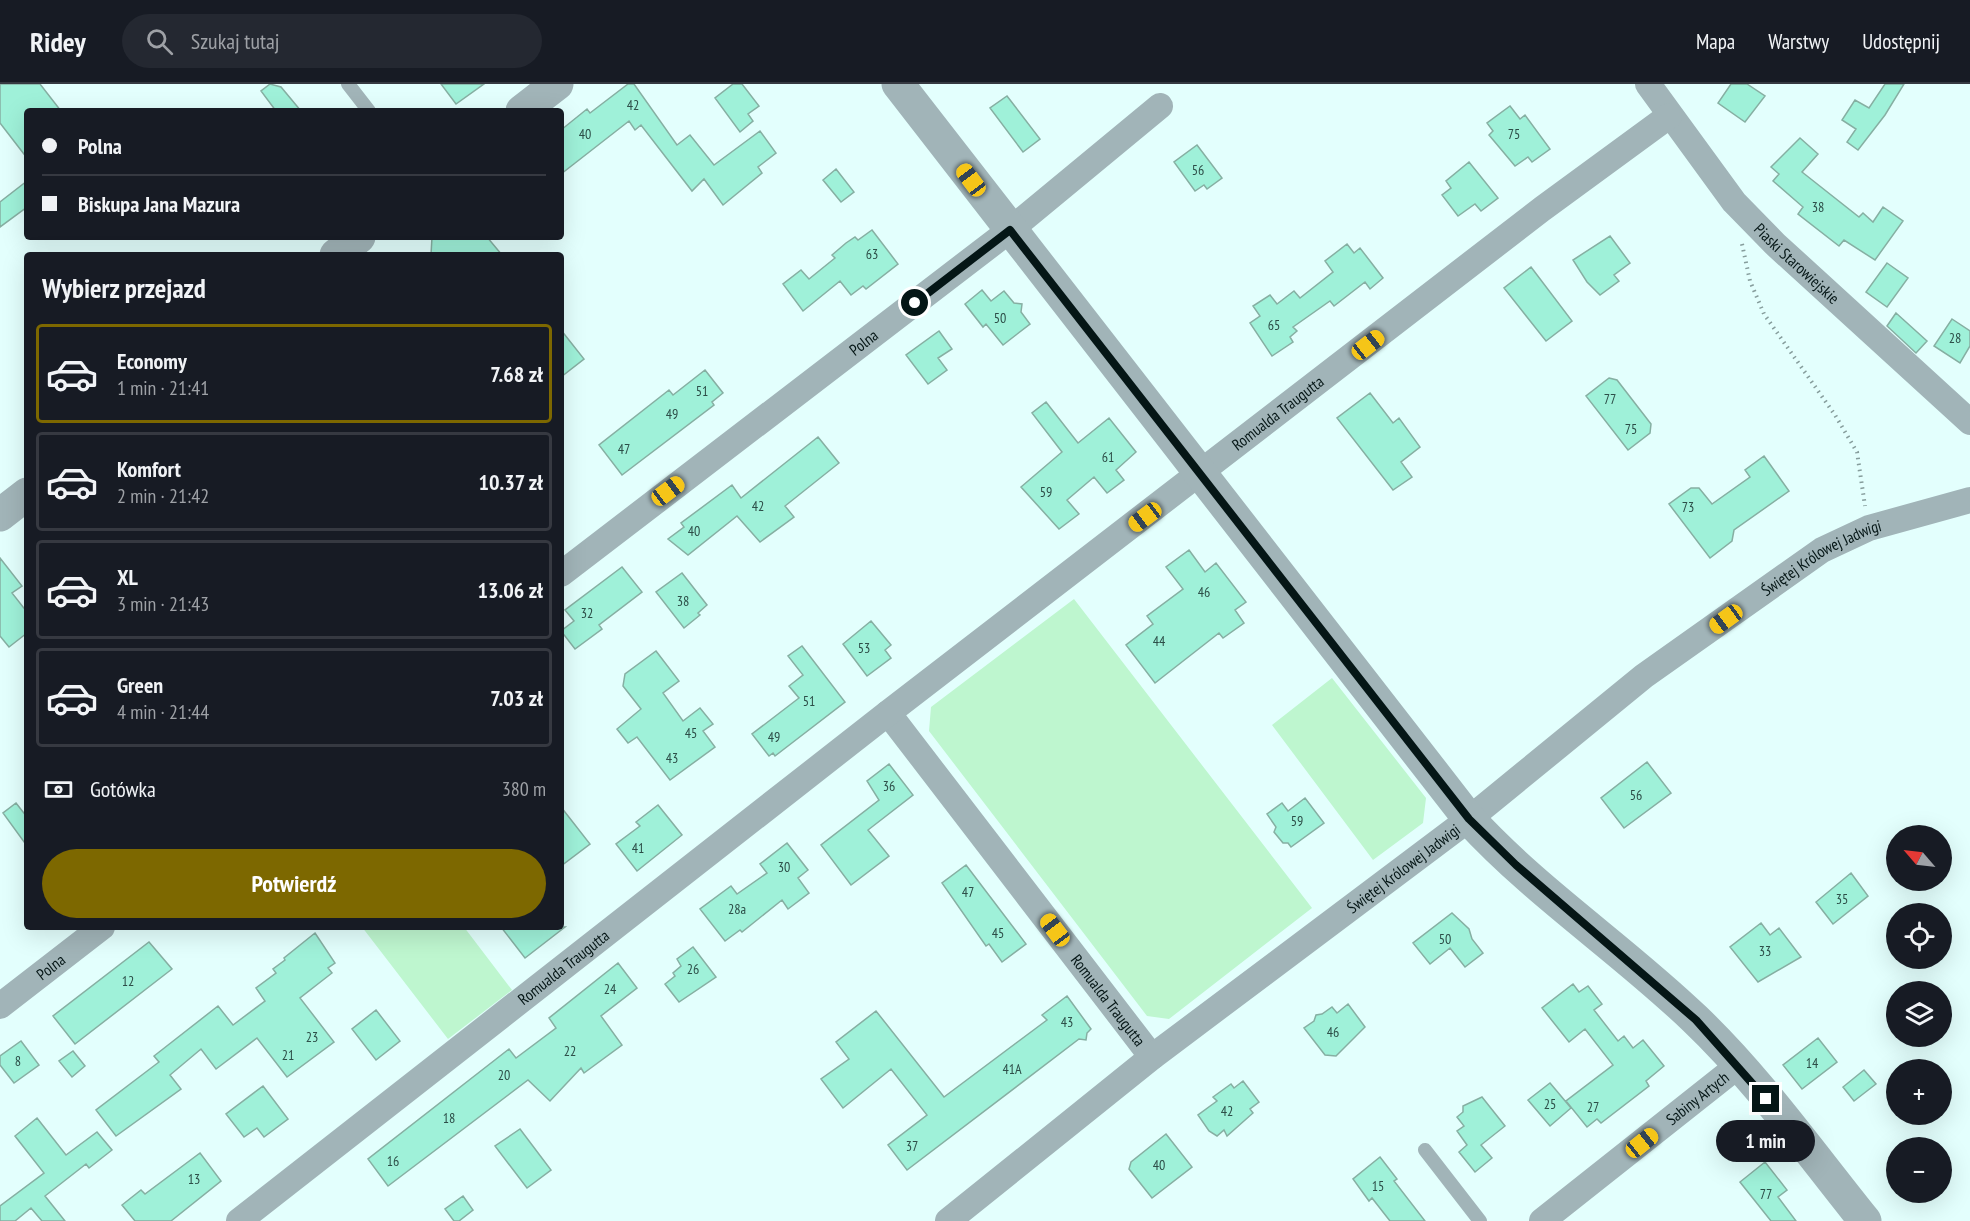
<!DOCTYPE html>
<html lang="pl">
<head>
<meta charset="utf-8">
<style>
	:root { --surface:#171b24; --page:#242831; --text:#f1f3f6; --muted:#9ea1a6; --line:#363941; --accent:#7d6800 }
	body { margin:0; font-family:"PT Sans Narrow",sans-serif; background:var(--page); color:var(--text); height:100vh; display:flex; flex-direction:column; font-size:22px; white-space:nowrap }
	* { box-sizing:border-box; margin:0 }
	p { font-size:20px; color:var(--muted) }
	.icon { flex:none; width:33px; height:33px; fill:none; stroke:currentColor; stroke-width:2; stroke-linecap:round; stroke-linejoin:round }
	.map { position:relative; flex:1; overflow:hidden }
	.details { position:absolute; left:24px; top:168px; width:540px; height:678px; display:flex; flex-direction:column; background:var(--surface); border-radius:6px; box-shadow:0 6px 24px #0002 }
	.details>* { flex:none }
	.banner { position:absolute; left:24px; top:24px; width:540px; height:132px; border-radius:6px; box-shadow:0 6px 24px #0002; display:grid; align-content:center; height:132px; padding:0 18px; background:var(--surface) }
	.needle { width:39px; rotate:298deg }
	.fabs { position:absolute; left:1886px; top:741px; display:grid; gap:12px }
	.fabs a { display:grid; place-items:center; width:66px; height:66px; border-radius:50%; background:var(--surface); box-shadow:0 6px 24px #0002; font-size:30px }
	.end { position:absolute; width:27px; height:27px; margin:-14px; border:8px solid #051616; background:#fff; box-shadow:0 0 0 3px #fff }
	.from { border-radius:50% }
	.bubble { position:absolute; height:42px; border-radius:21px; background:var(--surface); box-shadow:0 6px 24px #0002; font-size:20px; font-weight:600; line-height:42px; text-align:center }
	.car { position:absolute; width:18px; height:36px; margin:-18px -9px; border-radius:8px; box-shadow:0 0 4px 2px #0007; background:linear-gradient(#f5c518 24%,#345 0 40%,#f5c518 0 76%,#345 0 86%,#f5c518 0) }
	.banner b { display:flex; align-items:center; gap:21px; height:57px; font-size:22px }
	.banner b+b { border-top:2px solid var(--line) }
	.banner i { width:15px; height:15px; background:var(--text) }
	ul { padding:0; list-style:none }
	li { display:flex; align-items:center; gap:18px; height:99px; margin:0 12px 9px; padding:0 6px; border:3px solid var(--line); border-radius:6px }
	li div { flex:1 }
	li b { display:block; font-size:22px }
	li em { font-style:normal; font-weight:600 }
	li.active { border-color:var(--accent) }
	li>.icon { width:54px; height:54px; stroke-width:1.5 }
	h2 { padding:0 18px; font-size:27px; line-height:72px }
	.pay { display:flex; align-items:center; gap:15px; height:66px; padding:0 18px; font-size:22px }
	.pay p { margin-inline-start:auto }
	.cta { display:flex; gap:12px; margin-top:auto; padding:12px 18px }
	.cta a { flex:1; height:69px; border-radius:36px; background:var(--accent); color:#fff; font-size:24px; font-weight:600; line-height:69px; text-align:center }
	header { display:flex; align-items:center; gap:36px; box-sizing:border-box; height:84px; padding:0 30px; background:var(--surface); border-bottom:2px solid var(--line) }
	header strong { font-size:28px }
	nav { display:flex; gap:33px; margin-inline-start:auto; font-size:21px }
	.search { width:420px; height:54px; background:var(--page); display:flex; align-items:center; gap:15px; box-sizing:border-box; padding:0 21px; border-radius:33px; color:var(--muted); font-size:22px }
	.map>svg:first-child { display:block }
	.green { fill:#bef6cf }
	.building { fill:#9ff1d9; stroke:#86afa2; stroke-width:1.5 }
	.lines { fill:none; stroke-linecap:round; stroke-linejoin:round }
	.path { stroke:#869d9c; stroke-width:4; stroke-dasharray:1.5 4.5; stroke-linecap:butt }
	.service { stroke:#a1b4b8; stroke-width:14 }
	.minor { stroke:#a1b4b8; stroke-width:26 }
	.tertiary { stroke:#a1b4b8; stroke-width:33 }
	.route { stroke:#051616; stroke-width:8 }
	.labels { text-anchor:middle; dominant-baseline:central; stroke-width:4.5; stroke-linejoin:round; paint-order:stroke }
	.number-label { font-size:14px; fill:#2c4d47 }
	.street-label { font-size:16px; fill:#051616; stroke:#fff }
</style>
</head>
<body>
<header>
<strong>Ridey</strong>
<div class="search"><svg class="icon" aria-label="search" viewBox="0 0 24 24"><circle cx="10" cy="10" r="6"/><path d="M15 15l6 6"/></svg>Szukaj tutaj</div>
<nav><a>Mapa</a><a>Warstwy</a><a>Udostępnij</a></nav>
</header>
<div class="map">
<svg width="1970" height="1137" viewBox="0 0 1970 1137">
	<rect width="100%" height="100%" fill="#e3fffd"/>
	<path class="green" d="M1074 515 1312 824 1169 935 1147 932 929 647 931 623Z
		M1332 594 1426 714 1423 739 1373 776 1272 641Z
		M362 843H464L512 906 448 955Z"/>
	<path class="building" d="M0 0H40L61 27H27V74L0 39Z
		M270 0 281 3 301 27H276L261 7Z
		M441 0H484L456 20Z
		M628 0H634L677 61 690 51 714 81 760 47 776 69 758 83 762 89 723 121 704 95 692 107 641 41 635 46 629 37 561 90V46L587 25 590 29Z
		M733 0H742L759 22 748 30 753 37 740 48 715 14Z
		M1731 0H1747L1765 12 1745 38 1718 19Z
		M1885 0H1904L1885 31 1858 66 1847 58 1856 45 1842 36 1855 16 1869 24Z
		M1007 12 1040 55 1023 68 990 24Z
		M1510 22 1520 35 1525 31 1550 65 1532 78 1528 73 1515 82 1489 51 1493 47 1487 39Z
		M1800 54 1818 70 1802 88 1859 133 1863 129 1873 138 1883 123 1903 137 1875 176 1844 156 1839 162 1798 130 1803 123 1773 97 1779 90 1771 83Z
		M1197 61 1222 94 1207 105 1204 101 1195 107 1174 78Z
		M1469 78 1498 114 1481 127 1475 120 1458 132 1442 111 1451 104 1446 97Z
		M836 85 854 108 841 118 823 96Z
		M27 97V123L0 143V118Z
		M872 146 898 180 866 205 863 202 851 211 840 197 803 227 783 200 801 186 809 195 835 174 832 171 846 159 855 153 858 156Z
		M1610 152 1630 179 1614 191 1619 197 1600 211 1587 198 1573 176Z
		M432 153H487L502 171H431Z
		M1347 160 1354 169 1360 164 1383 194 1370 205 1365 198 1334 222 1330 217 1293 243 1297 247 1290 253 1293 258 1272 272 1250 239 1260 232 1253 222 1270 211 1277 220 1294 207 1300 214 1333 188 1325 177Z
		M1887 179 1908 194 1887 223 1866 208Z
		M1531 183 1572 237 1546 257 1504 204Z
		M982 206 991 217 1004 207 1014 219 1022 220 1021 228 1030 240 1003 261 986 240 983 243 965 220Z
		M1896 229 1927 257 1916 269 1887 242Z
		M1952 235 1970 247V262L1960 279 1934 262Z
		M561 246 584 275 561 293Z
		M939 247 952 265 938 274 947 286 928 300 906 271Z
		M705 286 723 309 712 318 714 321 622 391 599 361 669 306 673 311Z
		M1609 294 1617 296 1651 340 1650 349 1628 366 1586 312Z
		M1370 309 1393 339 1399 334 1420 363 1401 378 1412 393 1393 406 1337 334Z
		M1046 318 1078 359 1109 334 1136 368 1116 386 1124 396 1107 409 1094 393 1067 416 1079 430 1059 445 1021 403 1062 368 1032 329Z
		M818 353 839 379 785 422 794 433 760 458 737 432 688 471 668 455 684 443 681 439 732 401 741 414Z
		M1764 372 1789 407 1734 446 1732 457 1710 474 1669 420 1691 404H1699L1712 420 1750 393 1745 386Z
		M1189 466 1205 488 1216 479 1246 518 1235 526 1244 539 1223 554 1219 549 1155 599 1126 561 1153 540 1147 532 1183 505 1166 483Z
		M0 474 22 502 12 509 27 528V549L9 563 0 552Z
		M622 483 642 508 599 541 602 545 575 565 561 547 574 537 565 526Z
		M682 489 707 521 698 529 700 531 684 544 656 508Z
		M871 537 891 561 885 566 891 574 867 592 843 560Z
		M802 562 845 618 775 672 773 669 769 672 752 650 799 614 789 602 803 591 788 572Z
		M656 567 679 597 663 609 683 637 700 624 713 640 703 647 715 663 670 696 637 653 628 659 617 645 641 625 623 602 625 590Z
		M1647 678 1671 709 1624 744 1601 714Z
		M889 680 913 711 868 746 889 772 851 801 821 761 879 716 867 697Z
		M1305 714 1324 739 1291 763 1288 759H1283L1274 748 1276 743 1267 730 1282 719 1288 727Z
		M16 719 27 733V762L3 729Z
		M658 721 682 751 637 787 616 760 640 742 636 738Z
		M561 723 590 760 561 782Z
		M787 759 808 786 798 794 809 809 788 825 782 816 742 848 740 846 725 857 700 825 731 802 737 810 767 789 760 780Z
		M966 781 1026 860 1002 878 989 860 986 862 942 799Z
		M1851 789 1868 812 1833 840 1816 818Z
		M1452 829 1469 845 1472 855 1483 869 1465 883 1450 864 1430 880 1413 859Z
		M1761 839 1770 851 1779 844 1801 873 1758 898 1730 863Z
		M501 843H565L525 874Z
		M315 849 335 879 328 884 332 889 300 914 334 958 287 993 257 954 216 985 201 965 170 991 181 1005 116 1052 96 1026 159 978 154 972 218 922 233 941 265 917 256 904 276 889 273 885 285 876 284 874Z
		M149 858 172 885 75 960 53 932Z
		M693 863 716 893 679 918 665 900 675 892 673 889 681 882 677 875Z
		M618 879 637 904 601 932 622 961 584 989 581 984 550 1017 528 996 388 1102 368 1075 509 965 516 974 556 944 549 934Z
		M1573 900 1579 908 1588 902 1602 920 1594 926 1618 957 1624 952 1633 964 1643 956 1664 982 1646 997 1649 1002 1601 1039 1597 1035 1587 1043 1566 1017 1613 981 1585 945 1569 958 1542 924Z
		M1067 912 1091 945 1087 949 1086 956 1079 955 907 1086 888 1061 927 1031 891 985 843 1024 821 995 849 975 836 958 876 927 944 1013 1047 936 1042 931Z
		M1348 920 1365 943 1336 972 1325 971 1304 944 1314 937 1316 931 1322 930 1332 923 1337 929Z
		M376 926 400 957 376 976 352 945Z
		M1818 954 1837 978 1802 1005 1783 981Z
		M21 957 39 981 14 999 0 981V972Z
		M73 967 85 982 72 993 59 977Z
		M1864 986 1876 1000 1854 1017 1843 1003Z
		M1243 997 1259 1018 1250 1025 1253 1029 1227 1052 1224 1046 1217 1052 1209 1047 1198 1031 1217 1017 1213 1013 1231 1000 1234 1004Z
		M1550 999 1571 1024 1550 1042 1528 1016Z
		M263 1002 288 1035 264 1053 257 1044 244 1053 226 1030Z
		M1482 1013 1505 1042 1481 1061 1492 1074 1475 1088 1459 1068 1467 1061 1457 1047 1464 1042 1457 1033 1463 1028V1022Z
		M37 1034 66 1071 97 1048 112 1066 89 1084 86 1080 45 1112 65 1137H42L31 1124 15 1137H0V1122L44 1089 15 1052Z
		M520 1045 551 1086 527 1104 495 1062Z
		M1166 1050 1192 1083 1152 1114 1129 1085 1131 1078Z
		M200 1069 221 1097 171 1137H135L122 1121 141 1106 145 1110Z
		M1380 1073 1397 1095 1394 1097 1425 1137H1390L1372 1114 1369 1117 1353 1095Z
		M1765 1078 1787 1106 1778 1113 1796 1137H1771L1740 1098Z
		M463 1112 473 1126 459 1137H454L445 1125Z"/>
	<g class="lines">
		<path class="path" d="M1742 160 1750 197 1764 230 1835 331 1857 368 1865 422"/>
		<path class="service" d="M348 0 369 27
			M1425 1066 1480 1137"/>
		<g class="minor">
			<path id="s1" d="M1648 0 1734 118 1775 160 1970 338"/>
			<path id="s2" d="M561 490 1010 146 1160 22"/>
			<path id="s3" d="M888 629 1152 973"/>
			<path id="s4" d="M0 922 102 843"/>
			<path id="s5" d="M239 1137 888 629 1542 125 1669 32"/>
			<path id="s6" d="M948 1137 1152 973 1469 735 1644 592 1822 466 1869 444 1970 416"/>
			<path id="s7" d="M1542 1137 1739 981"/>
		</g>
		<path class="tertiary" d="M898 0 1469 735C1537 809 1622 865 1695 935 1758 995 1810 1069 1865 1137
			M522 27 557 0
			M336 171 359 153
			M0 431 27 410"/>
	</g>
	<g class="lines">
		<path class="route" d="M915 219 1010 146 1469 735 1516 781 1696 936 1766 1015"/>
	</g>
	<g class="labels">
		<g class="number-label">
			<text x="633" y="21">42</text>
			<text x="585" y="50">40</text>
			<text x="1514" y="50">75</text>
			<text x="1198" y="86">56</text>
			<text x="1818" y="123">38</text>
			<text x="872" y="170">63</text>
			<text x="1000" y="234">50</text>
			<text x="1274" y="241">65</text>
			<text x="1955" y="254">28</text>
			<text x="702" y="307">51</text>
			<text x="1610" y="315">77</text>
			<text x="672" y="330">49</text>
			<text x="1631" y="345">75</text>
			<text x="624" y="365">47</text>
			<text x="1108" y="373">61</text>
			<text x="1046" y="408">59</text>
			<text x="758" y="422">42</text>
			<text x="1688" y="423">73</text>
			<text x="694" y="447">40</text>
			<text x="1204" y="508">46</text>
			<text x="683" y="517">38</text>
			<text x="587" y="529">32</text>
			<text x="1159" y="557">44</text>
			<text x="864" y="564">53</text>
			<text x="809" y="617">51</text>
			<text x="691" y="649">45</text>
			<text x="774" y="653">49</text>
			<text x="672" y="674">43</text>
			<text x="889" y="702">36</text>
			<text x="1636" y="711">56</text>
			<text x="1297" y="737">59</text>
			<text x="638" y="764">41</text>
			<text x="784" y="783">30</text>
			<text x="968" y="808">47</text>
			<text x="1842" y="815">35</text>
			<text x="737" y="825">28a</text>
			<text x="998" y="849">45</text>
			<text x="1445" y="855">50</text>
			<text x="1765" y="867">33</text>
			<text x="693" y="885">26</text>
			<text x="128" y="897">12</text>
			<text x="610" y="905">24</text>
			<text x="1067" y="938">43</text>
			<text x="1333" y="948">46</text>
			<text x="312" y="953">23</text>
			<text x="570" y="967">22</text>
			<text x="288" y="971">21</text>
			<text x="18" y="977">8</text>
			<text x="1812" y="979">14</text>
			<text x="1012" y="985">41A</text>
			<text x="504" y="991">20</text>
			<text x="1550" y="1020">25</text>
			<text x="1593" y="1023">27</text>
			<text x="1227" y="1027">42</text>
			<text x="449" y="1034">18</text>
			<text x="912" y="1062">37</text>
			<text x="393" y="1077">16</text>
			<text x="1159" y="1081">40</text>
			<text x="194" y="1095">13</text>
			<text x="1378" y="1102">15</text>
			<text x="1766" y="1110">77</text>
		</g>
		<g class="street-label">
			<text stroke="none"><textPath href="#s1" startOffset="234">Piaski Starowiejskie</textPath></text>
			<text stroke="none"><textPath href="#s2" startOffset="381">Polna</textPath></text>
			<text stroke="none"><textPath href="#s5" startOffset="1316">Romualda Traugutta</textPath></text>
			<text stroke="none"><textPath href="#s6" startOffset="1098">Świętej Królowej Jadwigi</textPath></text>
			<text stroke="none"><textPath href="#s6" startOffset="576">Świętej Królowej Jadwigi</textPath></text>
			<text stroke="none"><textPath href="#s4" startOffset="64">Polna</textPath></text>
			<text stroke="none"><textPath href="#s5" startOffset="412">Romualda Traugutta</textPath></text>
			<text stroke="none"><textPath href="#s3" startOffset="362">Romualda Traugutta</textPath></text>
			<text stroke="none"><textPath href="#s7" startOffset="198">Sabiny Artych</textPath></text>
		</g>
	</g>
</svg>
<div class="fabs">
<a><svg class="needle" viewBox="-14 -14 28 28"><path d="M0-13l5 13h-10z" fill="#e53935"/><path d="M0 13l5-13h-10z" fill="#9ea1a6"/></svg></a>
<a><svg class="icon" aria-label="locate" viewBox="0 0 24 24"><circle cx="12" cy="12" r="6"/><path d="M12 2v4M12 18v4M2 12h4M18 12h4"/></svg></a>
<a><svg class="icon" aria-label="layers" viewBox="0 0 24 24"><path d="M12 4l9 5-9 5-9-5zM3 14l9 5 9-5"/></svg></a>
<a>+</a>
<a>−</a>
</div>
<i class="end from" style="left:915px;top:219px"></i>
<i class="end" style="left:1766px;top:1015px"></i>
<div class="bubble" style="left:1716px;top:1036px;width:99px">1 min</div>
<i class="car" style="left:971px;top:96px;rotate:323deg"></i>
<i class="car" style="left:1368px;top:261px;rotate:52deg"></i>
<i class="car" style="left:668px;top:407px;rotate:53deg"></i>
<i class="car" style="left:1145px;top:433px;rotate:233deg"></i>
<i class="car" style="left:1726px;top:535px;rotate:234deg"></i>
<i class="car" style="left:1055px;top:846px;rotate:323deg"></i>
<i class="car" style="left:1642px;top:1059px;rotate:51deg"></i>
<div class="banner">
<b><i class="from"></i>Polna</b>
<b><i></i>Biskupa Jana Mazura</b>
</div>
<section class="details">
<h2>Wybierz przejazd</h2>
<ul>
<li class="active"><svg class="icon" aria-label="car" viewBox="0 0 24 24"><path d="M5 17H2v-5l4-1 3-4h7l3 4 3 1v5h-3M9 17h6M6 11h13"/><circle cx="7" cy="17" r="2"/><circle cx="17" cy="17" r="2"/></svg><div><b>Economy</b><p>1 min · 21:41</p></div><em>7.68 zł</em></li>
<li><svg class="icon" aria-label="car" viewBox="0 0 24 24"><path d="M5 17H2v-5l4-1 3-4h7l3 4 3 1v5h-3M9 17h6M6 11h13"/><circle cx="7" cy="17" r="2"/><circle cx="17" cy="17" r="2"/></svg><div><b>Komfort</b><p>2 min · 21:42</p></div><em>10.37 zł</em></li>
<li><svg class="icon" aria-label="car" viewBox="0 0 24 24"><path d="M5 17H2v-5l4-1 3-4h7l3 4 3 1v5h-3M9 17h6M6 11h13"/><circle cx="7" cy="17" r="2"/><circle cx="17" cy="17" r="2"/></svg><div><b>XL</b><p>3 min · 21:43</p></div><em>13.06 zł</em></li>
<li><svg class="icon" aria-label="car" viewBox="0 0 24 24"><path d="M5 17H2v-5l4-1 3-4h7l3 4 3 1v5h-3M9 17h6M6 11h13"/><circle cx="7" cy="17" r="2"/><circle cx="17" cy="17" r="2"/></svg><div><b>Green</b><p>4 min · 21:44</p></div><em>7.03 zł</em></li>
</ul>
<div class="pay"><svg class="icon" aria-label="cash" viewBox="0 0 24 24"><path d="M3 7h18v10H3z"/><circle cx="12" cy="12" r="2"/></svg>Gotówka<p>380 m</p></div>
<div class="cta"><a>Potwierdź</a></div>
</section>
</div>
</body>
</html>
